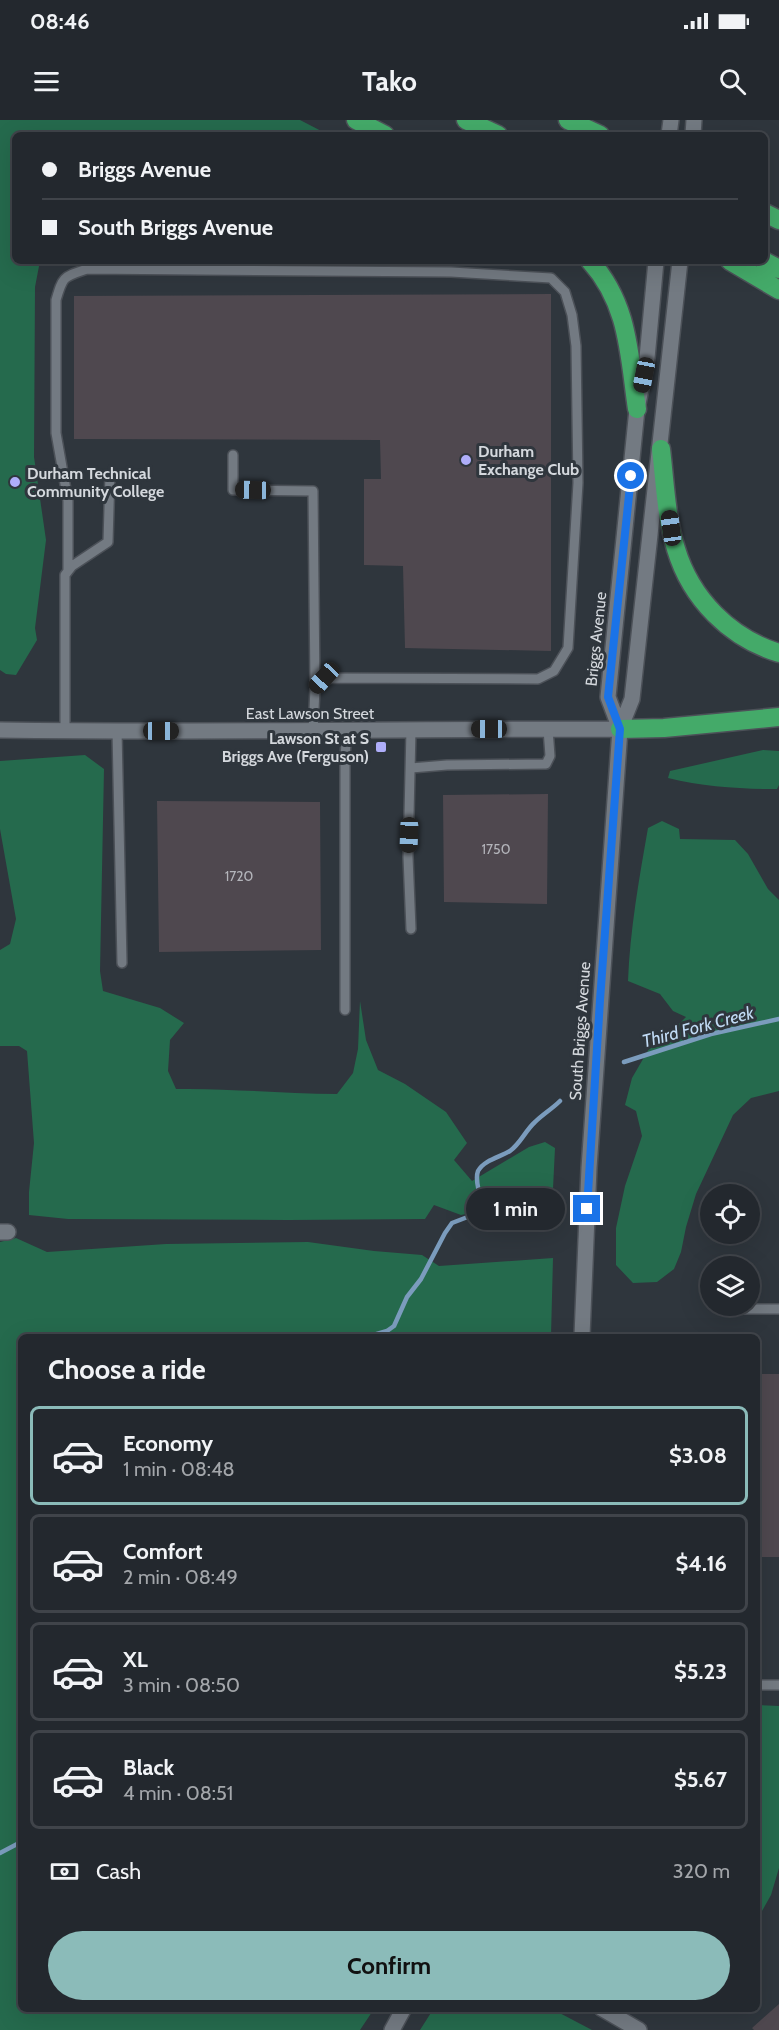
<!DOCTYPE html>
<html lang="en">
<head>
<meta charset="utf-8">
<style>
	:root { --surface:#23282e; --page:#2b3036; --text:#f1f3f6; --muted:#a3a6aa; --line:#40444a; --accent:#8bbbb9 }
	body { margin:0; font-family:Cabin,sans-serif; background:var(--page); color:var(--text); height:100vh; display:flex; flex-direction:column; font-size:22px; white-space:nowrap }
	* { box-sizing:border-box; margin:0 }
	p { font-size:20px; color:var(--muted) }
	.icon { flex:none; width:33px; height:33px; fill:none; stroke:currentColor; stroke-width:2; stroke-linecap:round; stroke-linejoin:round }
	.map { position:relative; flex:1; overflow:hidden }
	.drawer { position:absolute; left:18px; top:1214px; width:742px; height:678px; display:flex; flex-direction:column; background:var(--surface); border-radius:9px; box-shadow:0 6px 24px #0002,0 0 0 2px var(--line) }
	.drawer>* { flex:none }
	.guide { position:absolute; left:12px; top:12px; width:756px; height:132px; border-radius:9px; box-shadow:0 6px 24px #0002,0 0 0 2px var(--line); display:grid; align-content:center; height:132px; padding:0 30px; background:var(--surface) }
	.controls { position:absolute; left:700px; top:1064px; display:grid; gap:12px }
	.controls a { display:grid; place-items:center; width:60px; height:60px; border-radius:50%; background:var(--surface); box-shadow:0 6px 24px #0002,0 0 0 2px var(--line); font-size:30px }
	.end { position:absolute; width:27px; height:27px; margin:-14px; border:8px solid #1a73e8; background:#fff; box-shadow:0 0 0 3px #fff }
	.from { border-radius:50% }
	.bubble { position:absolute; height:42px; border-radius:21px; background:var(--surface); box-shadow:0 6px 24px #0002,0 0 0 2px var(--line); font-size:20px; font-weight:700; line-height:42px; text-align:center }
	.car { position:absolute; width:18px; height:36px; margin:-18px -9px; border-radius:8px; box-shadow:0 0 4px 2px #0007; background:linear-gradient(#222 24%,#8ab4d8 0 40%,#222 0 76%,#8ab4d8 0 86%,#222 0) }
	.guide b { display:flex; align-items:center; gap:21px; height:57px; font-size:22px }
	.guide b+b { border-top:2px solid var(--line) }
	.guide i { width:15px; height:15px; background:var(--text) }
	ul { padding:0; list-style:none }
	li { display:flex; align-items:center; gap:18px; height:99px; margin:0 12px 9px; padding:0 18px; border:3px solid var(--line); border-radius:9px }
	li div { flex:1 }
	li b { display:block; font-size:22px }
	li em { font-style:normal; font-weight:700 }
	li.on { border-color:var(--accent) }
	li>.icon { width:54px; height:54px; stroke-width:1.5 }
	h2 { padding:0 30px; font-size:27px; line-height:72px }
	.pay { display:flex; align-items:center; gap:15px; height:66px; padding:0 30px; font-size:22px }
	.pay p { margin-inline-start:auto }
	.primary-button { display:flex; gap:12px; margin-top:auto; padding:12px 30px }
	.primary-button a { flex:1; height:69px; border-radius:36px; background:var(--accent); color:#111; font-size:24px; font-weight:700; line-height:69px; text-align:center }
	.status { display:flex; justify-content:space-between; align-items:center; height:42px; padding:0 30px; background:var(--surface); direction:ltr }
	.status svg { height:16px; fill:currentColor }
	header { display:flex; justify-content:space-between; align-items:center; height:78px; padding:0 30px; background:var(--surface); font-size:27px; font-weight:700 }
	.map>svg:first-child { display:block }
	.forest { fill:#256a4d }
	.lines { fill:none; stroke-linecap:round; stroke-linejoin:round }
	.stream { stroke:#7b9cbd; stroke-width:4.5 }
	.building { fill:#4f484f }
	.service-casing { stroke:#4c5158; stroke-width:12 }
	.minor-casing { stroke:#4c5158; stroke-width:18 }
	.tertiary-casing { stroke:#4c5158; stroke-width:18 }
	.motorway-casing { stroke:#4c5158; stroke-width:21 }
	.service { stroke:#737a82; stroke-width:9 }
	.minor { stroke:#737a82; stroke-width:15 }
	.tertiary { stroke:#737a82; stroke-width:15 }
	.motorway { stroke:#44aa69; stroke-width:18 }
	.route { stroke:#1a73e8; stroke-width:8 }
	.poi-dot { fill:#afaefa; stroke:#2f363d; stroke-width:2 }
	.labels { text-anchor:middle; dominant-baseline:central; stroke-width:6; stroke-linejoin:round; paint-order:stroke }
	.number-label { font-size:14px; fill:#b3b4ba }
	.poi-label { font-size:16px; font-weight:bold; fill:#d4d8dd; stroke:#2f363d; text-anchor:start }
	.street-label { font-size:16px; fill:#d4d8dd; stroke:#2f363d }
	.water-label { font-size:18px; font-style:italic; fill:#c1dbf5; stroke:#2f363d }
</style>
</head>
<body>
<div class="status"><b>08:46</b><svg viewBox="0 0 49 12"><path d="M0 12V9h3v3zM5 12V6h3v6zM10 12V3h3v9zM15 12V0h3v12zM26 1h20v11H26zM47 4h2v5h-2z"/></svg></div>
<header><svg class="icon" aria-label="menu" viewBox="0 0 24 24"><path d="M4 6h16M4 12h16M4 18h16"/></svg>Tako<svg class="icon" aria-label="search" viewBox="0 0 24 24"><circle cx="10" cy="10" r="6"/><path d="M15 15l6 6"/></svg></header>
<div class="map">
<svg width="779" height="1910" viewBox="0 0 779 1910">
	<rect width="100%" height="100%" fill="#2f363d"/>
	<path class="forest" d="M0 0H300L329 15H15V141H40L35 167 34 337 46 420 35 508 37 520 16 555 6 554 0 550Z
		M763 630 779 631V665L777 669C740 669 704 667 668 658L670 651Z
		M85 635 104 649 100 851 103 871 160 888 184 903 170 920 168 951 176 969C229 968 283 974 337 974L353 953 358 929 360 881 366 920 378 950 405 964 446 992 467 1023 454 1040 472 1061 529 1027 545 1022 555 1028 552 1089 501 1086 461 1095 434 1085 425 1099 288 1100 68 1099 29 1095V1072L34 1023 27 931 19 926H0V830L10 824 16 799 0 709V641Z
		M662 701 679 709 680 719 735 720 748 734 768 769 779 780V971L751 978 733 995 696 1074 686 1107 681 1132 674 1149 657 1162 633 1163 616 1145V1108L625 1066 642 1016 636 991 625 985 632 958 650 927 668 915 686 897 673 891 660 874 628 861C630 810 639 759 648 708Z
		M16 1118 47 1132 166 1124 308 1122 374 1131 422 1135 439 1146 553 1138 551 1216H21V1888L374 1889 360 1910H0V1122Z
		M758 1585 779 1586V1748L771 1775 758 1798Z
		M434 1888 552 1889 592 1910H420Z"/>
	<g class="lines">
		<path class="stream" d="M624 942 711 914 779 899
			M370 1216 387 1211 394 1206 407 1177 421 1159 445 1113 452 1103 478 1093C485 1077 473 1064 478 1051 484 1040 500 1037 510 1031 521 1023 525 1011 535 1002 543 994 552 989 560 981
			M0 1733 21 1722"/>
	</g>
	<path class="building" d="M551 174V531L405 528 403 446 364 445V359H381L380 320 74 319V176Z
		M548 674 547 784 444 782 443 675Z
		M157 681 320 682 321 830 159 832Z
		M758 1254H779V1437H758Z
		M779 1884V1910H754L752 1908Z"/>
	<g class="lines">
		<g class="service-casing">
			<path id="service" d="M233 335V370L313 371 315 568
				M68 451V381L56 313V180C63 156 63 157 87 149L451 152 551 158 565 172 572 195 576 226 578 363 568 528 554 551 538 559 324 558 315 568 313 611
				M411 610 408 737 411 809
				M65 611V455L72 446 108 422 110 354
				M117 611 122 843
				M411 648 447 645 546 644 550 636 548 609
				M345 890V636L347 611
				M729 1189H779
				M758 1565H779"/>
		</g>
		<g class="minor-casing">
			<path id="minor" d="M0 1112H8
				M601 1888 639 1910"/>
		</g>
		<g class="tertiary-casing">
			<path id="tertiary" d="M669 15 671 0
				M693 15 694 0
				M620 609 608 577 637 289 647 238 656 141
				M0 610C207 613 414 609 620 609
				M582 1216 589 1048 620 609 632 579C647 433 665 287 680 141
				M392 1910 404 1888"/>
		</g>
		<g class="motorway-casing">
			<path id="motorway" d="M356 0 385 15
				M466 0 498 15
				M568 0 600 15
				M765 93 779 100
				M590 141C629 184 629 235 637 289
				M730 141 779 170
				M764 141 779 149
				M661 329C665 362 666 397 676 429 691 479 730 518 779 533
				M620 609 664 608 779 597"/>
		</g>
		<use href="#service" class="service"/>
		<use href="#minor" class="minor"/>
		<use href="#tertiary" class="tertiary"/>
		<use href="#motorway" class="motorway"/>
	</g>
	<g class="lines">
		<path class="route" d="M587 1089 600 880 620 609 608 577 631 356"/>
	</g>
	<g class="poi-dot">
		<circle cx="466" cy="340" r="6"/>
		<circle cx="15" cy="362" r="6"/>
		<rect x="375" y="621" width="12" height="12" rx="3"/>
	</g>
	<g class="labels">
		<g class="number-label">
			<text x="496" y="729">1750</text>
			<text x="239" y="756">1720</text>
		</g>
		<g class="poi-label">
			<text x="478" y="331">Durham<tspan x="478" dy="18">Exchange Club</tspan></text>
			<text x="27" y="353">Durham Technical<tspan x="27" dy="18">Community College</tspan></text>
			<text x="369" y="618" text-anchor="end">Lawson St at S<tspan x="369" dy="18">Briggs Ave (Ferguson)</tspan></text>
		</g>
		<g class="street-label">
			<text transform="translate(596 519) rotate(-84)">Briggs Avenue</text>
			<text x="310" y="593">East Lawson Street</text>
			<text transform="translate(580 911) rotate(-86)">South Briggs Avenue</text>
		</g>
		<g class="water-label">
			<text transform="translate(698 907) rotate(-15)">Third Fork Creek</text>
		</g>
	</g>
</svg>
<div class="controls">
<a><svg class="icon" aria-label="locate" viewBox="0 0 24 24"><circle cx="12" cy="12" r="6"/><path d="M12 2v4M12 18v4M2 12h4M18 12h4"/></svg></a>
<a><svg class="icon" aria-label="layers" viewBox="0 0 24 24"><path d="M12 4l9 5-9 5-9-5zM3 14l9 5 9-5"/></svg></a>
</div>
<i class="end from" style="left:631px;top:356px"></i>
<i class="end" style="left:587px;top:1089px"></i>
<div class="bubble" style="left:466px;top:1068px;width:99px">1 min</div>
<i class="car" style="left:644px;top:255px;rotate:191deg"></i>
<i class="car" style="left:253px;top:370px;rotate:271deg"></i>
<i class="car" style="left:671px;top:408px;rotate:352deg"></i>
<i class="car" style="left:324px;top:558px;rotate:223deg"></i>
<i class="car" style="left:489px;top:609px;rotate:270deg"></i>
<i class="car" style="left:161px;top:611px;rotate:90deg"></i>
<i class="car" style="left:409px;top:715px;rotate:182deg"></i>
<div class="guide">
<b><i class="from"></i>Briggs Avenue</b>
<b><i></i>South Briggs Avenue</b>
</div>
<section class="drawer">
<h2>Choose a ride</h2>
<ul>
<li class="on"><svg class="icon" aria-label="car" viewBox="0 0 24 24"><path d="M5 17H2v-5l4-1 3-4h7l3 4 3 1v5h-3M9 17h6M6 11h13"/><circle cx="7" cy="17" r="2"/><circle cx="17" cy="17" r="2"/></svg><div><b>Economy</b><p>1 min · 08:48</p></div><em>$3.08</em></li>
<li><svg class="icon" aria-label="car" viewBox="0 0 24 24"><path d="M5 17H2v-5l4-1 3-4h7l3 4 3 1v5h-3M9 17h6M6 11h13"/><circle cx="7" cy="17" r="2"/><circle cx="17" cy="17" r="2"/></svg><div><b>Comfort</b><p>2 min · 08:49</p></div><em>$4.16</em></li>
<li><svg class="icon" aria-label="car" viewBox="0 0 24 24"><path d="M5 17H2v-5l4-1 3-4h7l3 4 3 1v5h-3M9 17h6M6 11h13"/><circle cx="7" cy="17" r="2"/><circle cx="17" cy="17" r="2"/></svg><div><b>XL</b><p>3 min · 08:50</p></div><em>$5.23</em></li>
<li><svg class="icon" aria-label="car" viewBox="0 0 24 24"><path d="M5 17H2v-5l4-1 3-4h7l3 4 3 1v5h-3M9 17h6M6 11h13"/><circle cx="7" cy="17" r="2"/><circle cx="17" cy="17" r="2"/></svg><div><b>Black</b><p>4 min · 08:51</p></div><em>$5.67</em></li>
</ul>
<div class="pay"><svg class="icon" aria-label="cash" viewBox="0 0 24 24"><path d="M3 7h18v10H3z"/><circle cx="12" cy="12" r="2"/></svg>Cash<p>320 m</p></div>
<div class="primary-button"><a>Confirm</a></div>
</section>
</div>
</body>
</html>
